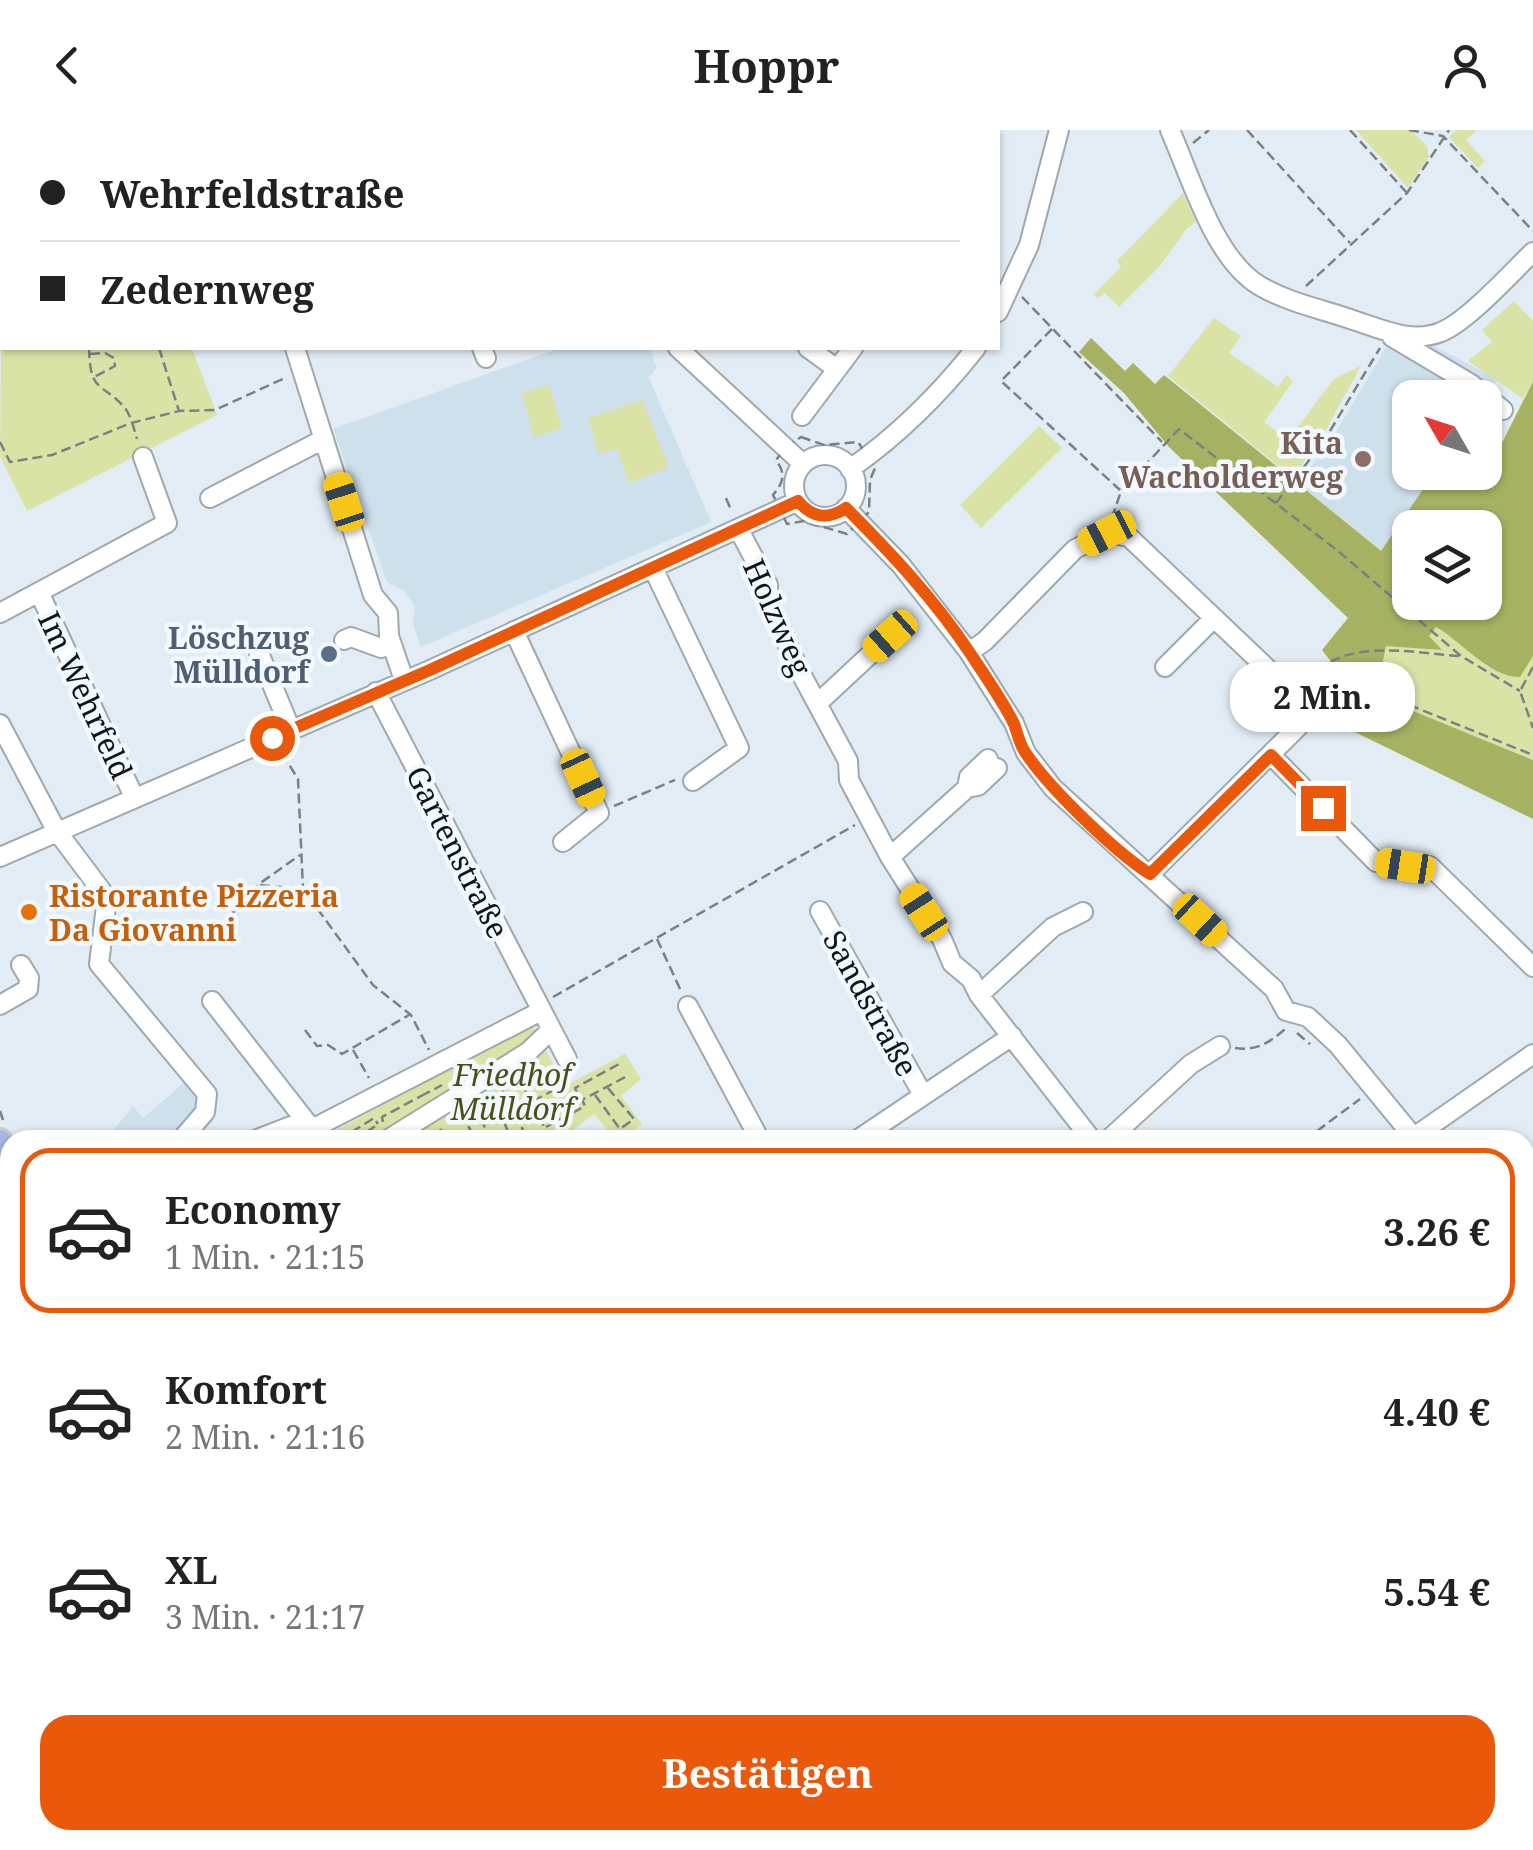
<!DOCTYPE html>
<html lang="de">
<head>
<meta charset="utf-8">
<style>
	:root { --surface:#fff; --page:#f2f2f2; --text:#222; --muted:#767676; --line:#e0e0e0; --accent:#ea580c }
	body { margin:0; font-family:"Noto Serif",serif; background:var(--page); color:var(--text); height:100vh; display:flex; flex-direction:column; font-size:38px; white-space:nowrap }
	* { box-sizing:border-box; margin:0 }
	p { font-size:32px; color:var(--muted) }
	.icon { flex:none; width:55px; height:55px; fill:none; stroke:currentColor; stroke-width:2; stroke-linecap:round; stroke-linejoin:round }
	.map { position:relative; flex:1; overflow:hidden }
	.details { position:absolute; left:0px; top:1000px; width:1535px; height:720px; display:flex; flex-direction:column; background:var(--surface); border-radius:30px 30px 0 0; box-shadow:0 2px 8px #0004 }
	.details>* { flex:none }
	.banner { position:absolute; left:0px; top:0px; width:1000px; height:220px; box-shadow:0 2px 8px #0004; display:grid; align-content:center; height:220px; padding:0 40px; background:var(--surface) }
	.needle { width:65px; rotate:309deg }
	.buttons { position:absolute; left:1392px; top:250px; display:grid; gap:20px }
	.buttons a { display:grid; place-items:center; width:110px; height:110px; border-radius:20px; background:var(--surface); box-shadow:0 2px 8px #0004; font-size:50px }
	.end { position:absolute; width:45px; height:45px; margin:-22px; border:12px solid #ea580c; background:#fff; box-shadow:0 0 0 5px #fff }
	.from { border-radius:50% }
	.bubble { position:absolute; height:70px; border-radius:30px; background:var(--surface); box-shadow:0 2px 8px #0004; font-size:32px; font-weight:700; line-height:70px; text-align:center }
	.car { position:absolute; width:30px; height:60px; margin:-30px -15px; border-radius:12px; box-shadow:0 0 8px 2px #0007; background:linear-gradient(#f5c518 24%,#345 0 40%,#f5c518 0 76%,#345 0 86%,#f5c518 0) }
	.banner b { display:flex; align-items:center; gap:35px; height:95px; font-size:38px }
	.banner b+b { border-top:2px solid var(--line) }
	.banner i { width:25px; height:25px; background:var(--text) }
	ul { padding:18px 0 0; list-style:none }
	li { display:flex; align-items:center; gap:30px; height:165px; margin:0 20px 15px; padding:0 20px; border:5px solid transparent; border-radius:30px }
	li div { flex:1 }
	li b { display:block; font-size:38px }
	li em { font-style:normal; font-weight:700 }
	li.active { border-color:var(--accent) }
	li>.icon { width:90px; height:90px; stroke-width:1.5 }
	.primary-button { display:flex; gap:20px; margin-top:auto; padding:20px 40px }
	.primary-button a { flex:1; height:115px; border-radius:30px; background:var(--accent); color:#fff; font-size:40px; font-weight:700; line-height:115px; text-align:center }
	header { display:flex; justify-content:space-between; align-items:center; height:130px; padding:0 40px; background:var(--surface); font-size:45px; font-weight:700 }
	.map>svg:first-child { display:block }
	.commercial { fill:#e1ddf3 }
	.built { fill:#cfe0ed }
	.green { fill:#d8e3a5; fill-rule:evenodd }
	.forest { fill:#a6b262; fill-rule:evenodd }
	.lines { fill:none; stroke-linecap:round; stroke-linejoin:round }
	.minor-tunnel { stroke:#c3ccd3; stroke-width:18; stroke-dasharray:18 9; stroke-linecap:butt }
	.minor-casing { stroke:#9ea8af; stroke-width:22 }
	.major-casing { stroke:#cbcccc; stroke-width:28 }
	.path { stroke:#7a8186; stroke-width:2.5; stroke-dasharray:10 5; stroke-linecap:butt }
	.minor { stroke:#fff; stroke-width:18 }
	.major { stroke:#a6b9e8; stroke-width:22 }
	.tram { stroke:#6a7075; stroke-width:2.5 }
	.route { stroke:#ea580c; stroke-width:12 }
	.education-dot { fill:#8d6e63; stroke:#f2f9fe; stroke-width:4 }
	.service-dot { fill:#5c6f8a; stroke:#f2f9fe; stroke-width:4 }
	.food-dot { fill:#e8710a; stroke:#f2f9fe; stroke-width:4 }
	.labels { text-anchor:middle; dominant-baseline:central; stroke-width:9; stroke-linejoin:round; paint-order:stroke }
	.education-label { font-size:30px; font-weight:bold; fill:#785e54; stroke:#f2f9fe; text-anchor:end }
	.street-label { font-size:30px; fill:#121518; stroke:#f2f9fe }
	.service-label { font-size:30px; font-weight:bold; fill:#4e5e75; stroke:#f2f9fe; text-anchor:end }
	.food-label { font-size:30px; font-weight:bold; fill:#c56008; stroke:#f2f9fe; text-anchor:start }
	.park-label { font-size:30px; font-style:italic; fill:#495015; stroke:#f2f9fe }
</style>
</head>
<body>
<header><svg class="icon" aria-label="back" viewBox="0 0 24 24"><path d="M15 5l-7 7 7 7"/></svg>Hoppr<svg class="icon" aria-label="person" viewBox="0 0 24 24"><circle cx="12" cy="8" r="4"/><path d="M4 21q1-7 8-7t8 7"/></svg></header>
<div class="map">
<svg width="1533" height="1720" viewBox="0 0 1533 1720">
	<rect width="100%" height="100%" fill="#e2ecf4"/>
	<path class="commercial" d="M0 1077 10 1103V1224L0 1228Z
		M0 1534 10 1564V1710H59L61 1716 57 1720H0Z"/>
	<path class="built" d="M1390 211 1406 217 1434 216 1497 249 1485 267 1410 268V342L1434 343 1382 421 1296 354 1328 315Z
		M560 218H649L657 237 649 248 711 392 421 517 413 494 415 477 404 461 387 452 333 299Z
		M188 949 203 967 202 978 175 1010H112L109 1005 133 976 143 988Z"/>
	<path class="green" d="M1356 0H1411L1427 16 1429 27 1408 58Z
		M1456 0H1477L1466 10 1485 31 1478 38 1449 7Z
		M1183 63 1196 92 1187 98 1160 136 1119 177 1105 163 1098 168 1094 164 1121 137 1117 131Z
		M2 120V218H192L217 285 27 381 0 327Z
		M1514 171 1533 191V689L1320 585 1350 556 1322 520 1348 488 1169 317 1124 263 1079 222 1091 208 1125 241 1133 233 1155 254 1164 245 1382 421 1434 343 1485 342V303L1502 312 1528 260 1522 268 1468 231 1492 212 1482 200ZM1410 398H1485V472H1410Z
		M1214 188 1241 206 1229 223 1278 257 1287 245 1293 251 1264 292 1288 310 1334 249 1361 236 1327 298 1293 348 1168 246Z
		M549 255 562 298 534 307 522 263Z
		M642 270 669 337 629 353 617 319 599 324 588 288Z
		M1039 296 1062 318 981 398 960 375Z
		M532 895 565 956 625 924 641 949 621 966 642 994 622 1010H616L594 984 569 1003 573 1010H318Z"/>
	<path class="forest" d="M1091 208 1125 241 1133 233 1155 254 1164 245 1381 421 1434 343 1485 342V303L1502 313 1533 252V526L1520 547C1491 548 1461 511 1436 497L1429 506 1442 520 1386 516C1383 532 1381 544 1367 554L1374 565 1533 630V689L1320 585 1350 556 1322 520 1348 488 1169 317 1124 263 1079 222ZM1410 398H1485V472H1410Z"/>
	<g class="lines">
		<path class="minor-tunnel" d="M0 1613 9 1598"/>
		<g class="minor-casing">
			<path id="minor" d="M229 0 230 2
				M405 0V2
				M570 0 571 2
				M657 0 658 2
				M1170 0C1191 47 1214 129 1260 156 1289 173 1322 179 1353 190 1381 199 1412 214 1441 202 1467 192 1511 143 1533 122
				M15 2 21 0
				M776 2 777 0
				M0 9 2 8
				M998 182 1029 115 1059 0
				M1392 207 1471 254 1503 280
				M295 218 373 465 388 483 389 506 404 550
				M482 218 486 228
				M678 218 803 334
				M808 218 837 239
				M802 286 853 218
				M794 356a31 31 0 1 1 62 0a31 31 0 1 1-62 0Z
				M850 339C900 304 939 265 976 218
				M210 368 324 309
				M846 378 901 435 969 522 1014 593 1026 623 1053 658 1274 859 1286 881 1308 887 1338 915 1416 1010
				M739 400 768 455V471L799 540 848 631 849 650 890 727 942 809 952 833 971 849 979 865 1092 1010
				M653 438 739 618 693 651
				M39 462 134 667
				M0 483 167 393 143 327
				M514 501 599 683 563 712
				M344 510 351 507 381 518 392 515
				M969 522 985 511 1075 419 1107 403 1129 407 1313 582 1150 744
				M259 523 291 600
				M1165 537 1214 488
				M376 562 567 929
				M818 573 890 506
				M0 594 56 700 107 768 99 834 207 964 205 982 181 1010
				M1271 625 1376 732 1430 736 1533 837
				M967 658 969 647 988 629
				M0 727 430 540 798 371
				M890 727 967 658 978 656 997 638
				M820 781 923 965
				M979 865 1053 797 1083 782
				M212 871 312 999
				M0 875 28 859 29 848 21 835
				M688 876 760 1010
				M312 999 541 881
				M1414 1007 1533 924
				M255 1010 291 996 312 999
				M387 1010 528 922 551 900
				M857 1010 1012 906
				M1108 1010 1191 934 1220 916
				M1525 1162 1533 1173
				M4 1163 10 1160
				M1525 1336 1533 1337
				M0 1478 10 1475
				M1525 1506H1533
				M0 1568 9 1598
				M1525 1667 1533 1668
				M139 1710 142 1720
				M418 1710 422 1720
				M602 1710 607 1720
				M716 1710 721 1720
				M908 1710 909 1720
				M1182 1710 1215 1715
				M660 1720 681 1710
				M847 1720 854 1710
				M992 1720 994 1710
				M1483 1720 1484 1710"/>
		</g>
		<g class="major-casing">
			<path id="major" d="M0 1011 10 1037
				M243 1710 245 1720"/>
		</g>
		<path class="path" d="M1247 0 1350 113
			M1350 0 1406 62
			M1409 0 1443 6 1533 101
			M893 2 895 0
			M1193 13 1209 0
			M0 148 2 147
			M1306 156 1407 63 1449 0
			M1022 167 1162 312
			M1052 199 1001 251 1120 360
			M89 218C90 264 101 251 125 278 131 286 134 299 137 309
			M159 218 179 281
			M90 224 105 223 114 228 115 236 94 247
			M801 307 824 315 858 312 875 338 870 350 869 382 847 404 804 391 787 394 773 365C784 352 786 344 776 330L786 317Z
			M0 312 10 332 52 325 131 293 179 281 215 280 287 247
			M726 368 731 380
			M1276 373 1324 311 1380 218
			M1112 388 1121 361 1179 299 1338 421 1461 526 1520 561
			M1331 533 1350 551 1533 625
			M1533 537 1520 561 1533 598
			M1309 552C1339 506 1412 523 1459 526
			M282 623 298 649 303 759 373 855 411 885 429 920
			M614 676 675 650
			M260 755 301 759
			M231 785 259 754 300 725
			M657 809 681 861
			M553 867 855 695
			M305 900 317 916 328 915 342 924 409 885
			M1297 903 1310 914
			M1235 918C1257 921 1269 913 1285 899
			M353 920 369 948
			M518 947 551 1010
			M501 957 528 1010
			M526 957 546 946
			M577 963 575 958 619 934
			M491 964 512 1010
			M595 965 620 999 634 989 607 957
			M421 966 442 955
			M533 971 552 961
			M474 975 491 1010
			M0 981 3 990
			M461 983 476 1010
			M539 987 578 965 582 970 629 945
			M383 992 382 987 421 966
			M546 997 585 976 582 970
			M440 999 447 1010
			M339 1010 374 988 378 994
			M354 1010 377 995
			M553 1010 567 1003
			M571 1010H572
			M1305 1010 1360 969
			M0 1058 10 1084
			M1525 1135 1532 1146
			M1525 1220 1533 1214
			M0 1494 10 1526
			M4 1645 10 1651
			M64 1710 67 1720
			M161 1710 164 1720
			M221 1710 224 1720
			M76 1720 82 1718 79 1710"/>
		<use href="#minor" class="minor"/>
		<use href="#major" class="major"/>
		<path class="tram" d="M0 1381 10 1412
			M0 1406 10 1436
			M101 1710 105 1720"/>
	</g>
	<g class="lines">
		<path class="route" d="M272 608 430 540 798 371C812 388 828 390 846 378 891 423 935 470 970 523 982 541 1006 576 1014 594 1018 604 1019 613 1025 622 1048 657 1115 722 1150 744L1271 625 1323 678"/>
	</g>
	<circle class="education-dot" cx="1363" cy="329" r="10"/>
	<circle class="service-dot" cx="329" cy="524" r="10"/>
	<circle class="food-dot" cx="29" cy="782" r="10"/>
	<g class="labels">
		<g class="education-label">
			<text x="1343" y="312">Kita<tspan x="1343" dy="34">Wacholderweg</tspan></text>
		</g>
		<g class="street-label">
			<text transform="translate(778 487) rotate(66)">Holzweg</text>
			<text transform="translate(86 565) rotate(65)">Im Wehrfeld</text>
			<text transform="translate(458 722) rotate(63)">Gartenstraße</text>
			<text transform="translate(871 873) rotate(61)">Sandstraße</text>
		</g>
		<g class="service-label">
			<text x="309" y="507">Löschzug<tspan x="309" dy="34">Mülldorf</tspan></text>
		</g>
		<g class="food-label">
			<text x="49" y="765">Ristorante Pizzeria<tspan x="49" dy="34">Da Giovanni</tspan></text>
		</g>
		<g class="park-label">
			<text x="512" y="944">Friedhof<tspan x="512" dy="34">Mülldorf</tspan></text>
		</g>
	</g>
</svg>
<div class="buttons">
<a><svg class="needle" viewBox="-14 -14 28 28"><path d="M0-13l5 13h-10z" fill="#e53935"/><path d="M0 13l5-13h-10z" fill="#767676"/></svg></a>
<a><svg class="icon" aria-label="layers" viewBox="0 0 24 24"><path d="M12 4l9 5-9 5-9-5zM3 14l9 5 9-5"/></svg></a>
</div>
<i class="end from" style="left:272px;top:608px"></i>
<i class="end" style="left:1323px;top:678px"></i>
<div class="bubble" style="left:1230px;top:532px;width:185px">2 Min.</div>
<i class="car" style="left:344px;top:372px;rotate:342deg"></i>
<i class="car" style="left:1107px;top:403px;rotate:243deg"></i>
<i class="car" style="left:890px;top:506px;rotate:228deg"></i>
<i class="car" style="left:583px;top:648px;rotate:155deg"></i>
<i class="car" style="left:1405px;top:736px;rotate:279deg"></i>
<i class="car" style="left:924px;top:782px;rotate:327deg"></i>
<i class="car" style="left:1200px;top:790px;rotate:133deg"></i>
<div class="banner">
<b><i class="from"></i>Wehrfeldstraße</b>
<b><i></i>Zedernweg</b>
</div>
<section class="details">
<ul>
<li class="active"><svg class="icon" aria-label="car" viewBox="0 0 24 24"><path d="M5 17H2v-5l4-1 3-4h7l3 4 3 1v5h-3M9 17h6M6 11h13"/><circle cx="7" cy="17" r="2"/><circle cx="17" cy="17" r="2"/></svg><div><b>Economy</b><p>1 Min. · 21:15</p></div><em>3.26 €</em></li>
<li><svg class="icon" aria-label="car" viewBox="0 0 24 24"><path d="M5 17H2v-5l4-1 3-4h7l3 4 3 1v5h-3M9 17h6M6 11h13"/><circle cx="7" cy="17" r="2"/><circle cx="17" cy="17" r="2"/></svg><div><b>Komfort</b><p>2 Min. · 21:16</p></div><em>4.40 €</em></li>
<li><svg class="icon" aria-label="car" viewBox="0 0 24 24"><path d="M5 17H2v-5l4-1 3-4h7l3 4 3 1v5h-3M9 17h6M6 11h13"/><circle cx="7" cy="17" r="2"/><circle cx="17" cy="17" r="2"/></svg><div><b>XL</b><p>3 Min. · 21:17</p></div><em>5.54 €</em></li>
</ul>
<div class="primary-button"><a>Bestätigen</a></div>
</section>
</div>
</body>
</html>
